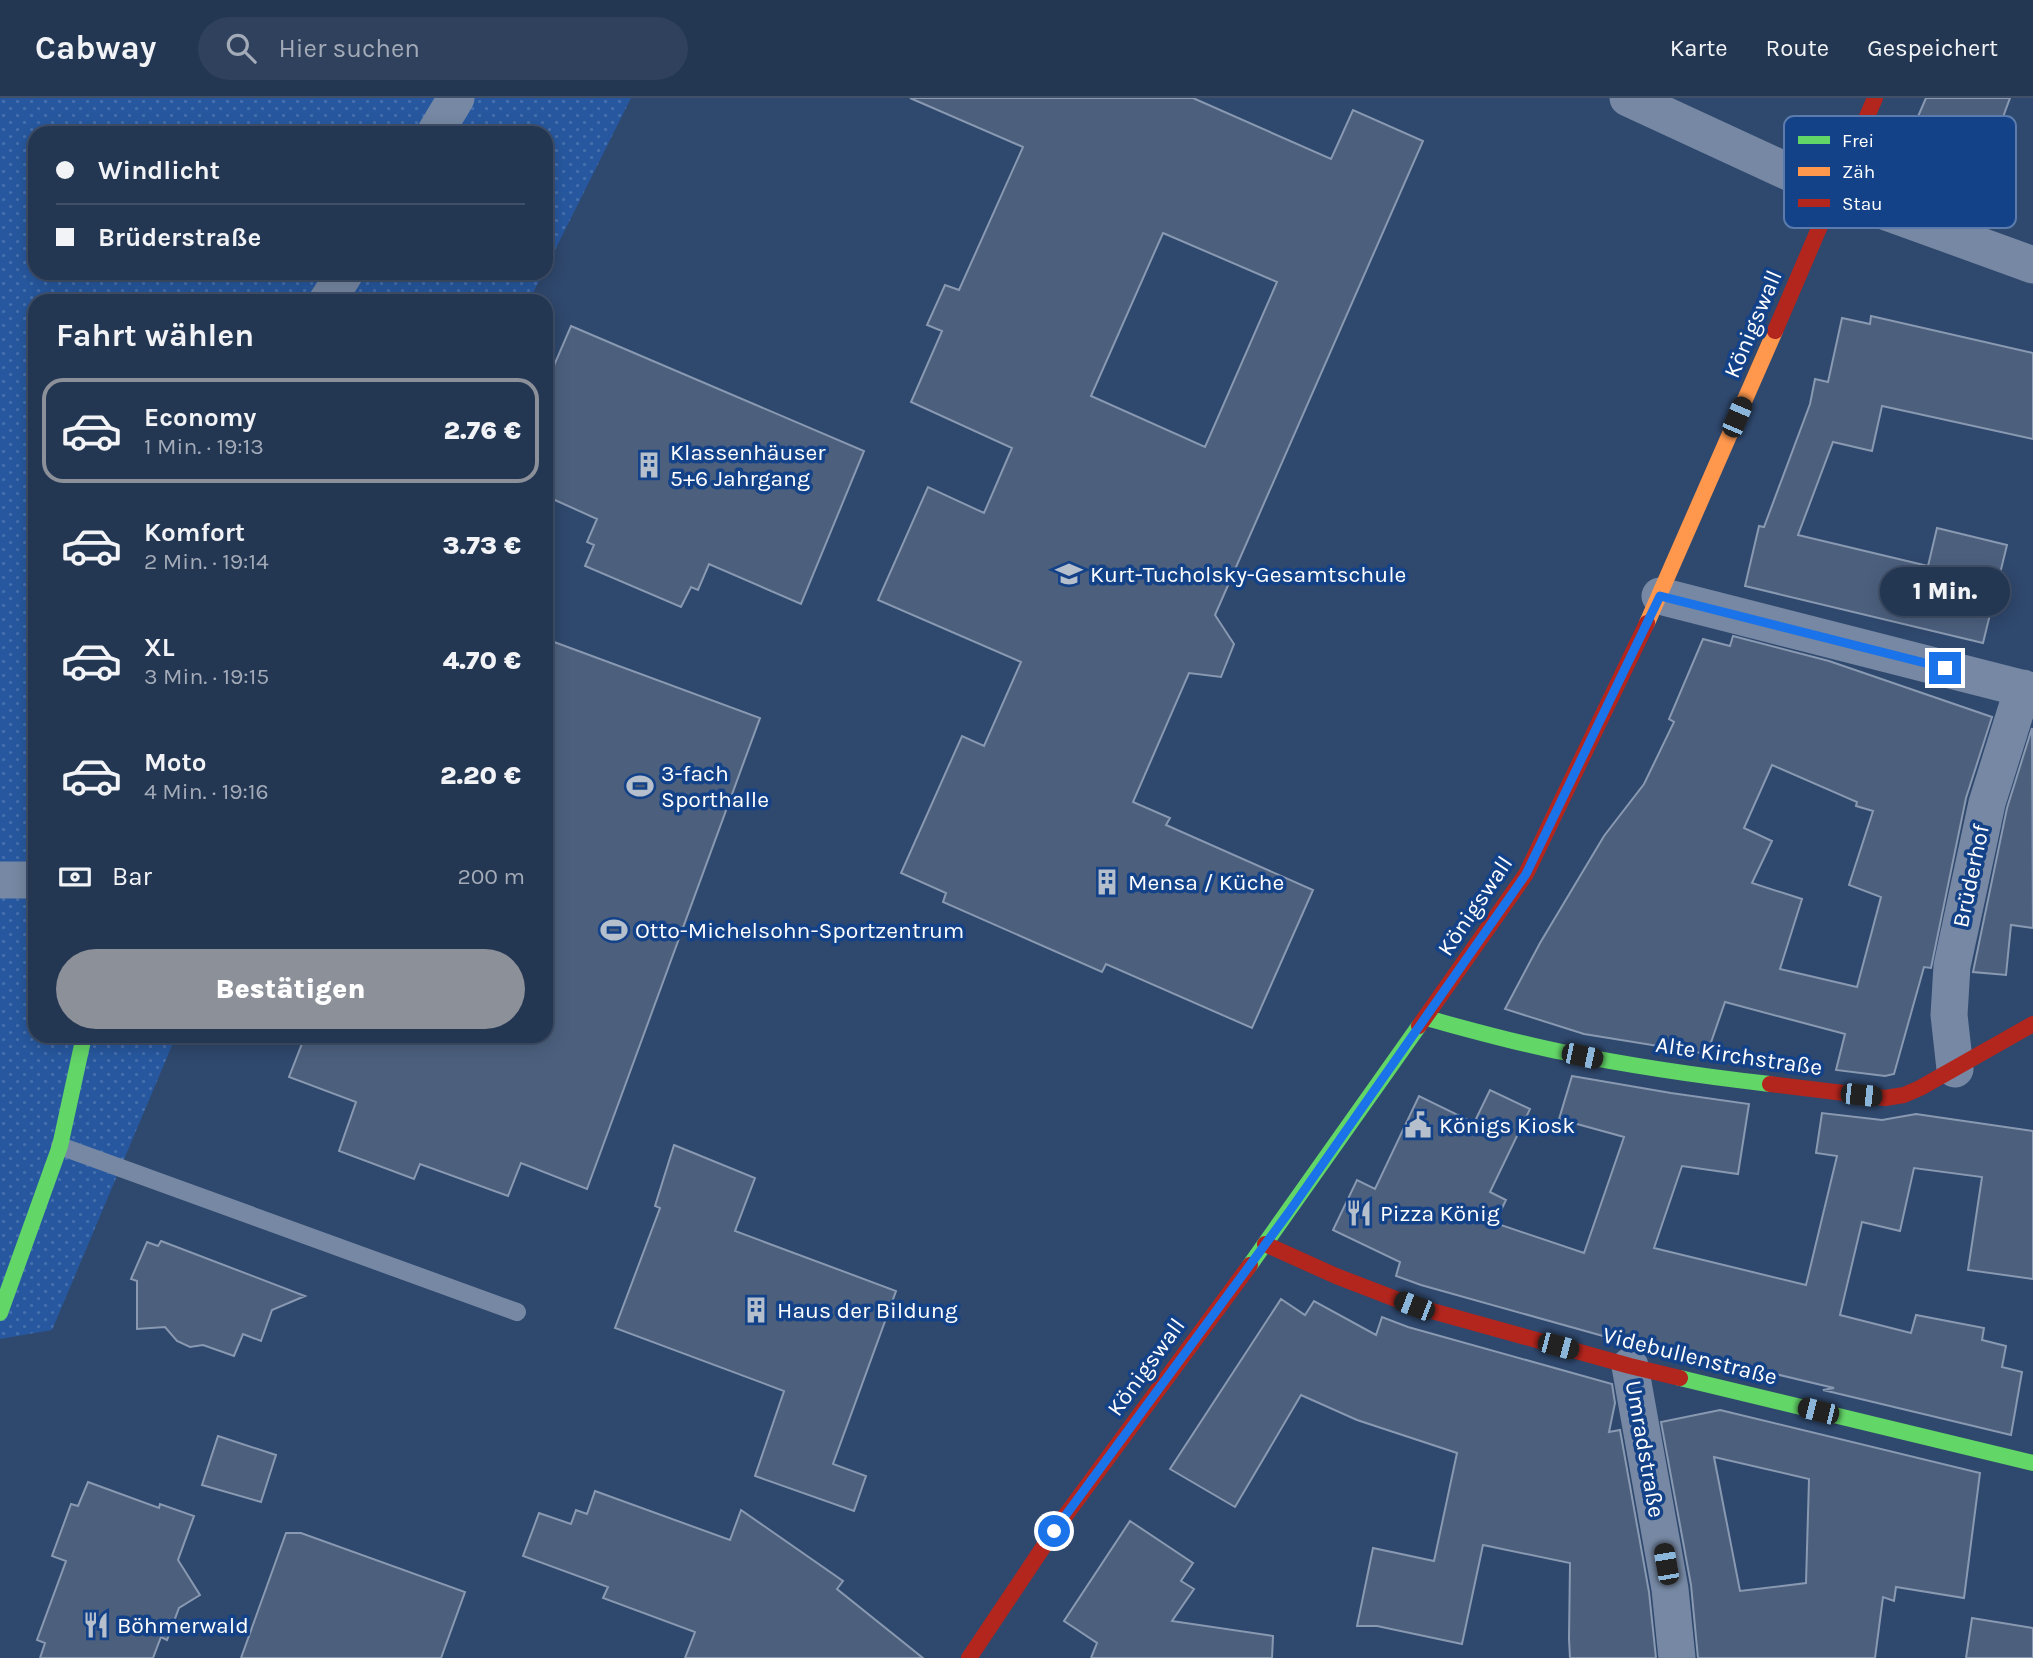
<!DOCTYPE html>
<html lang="de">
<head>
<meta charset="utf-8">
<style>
	:root { --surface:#233652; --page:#2f415c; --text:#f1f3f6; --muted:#a3abb8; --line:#405069; --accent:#8c9099 }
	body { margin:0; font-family:Karla,sans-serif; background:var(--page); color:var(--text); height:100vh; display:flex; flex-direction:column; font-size:26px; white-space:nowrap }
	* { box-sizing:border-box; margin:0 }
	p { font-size:23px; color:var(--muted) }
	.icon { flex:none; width:38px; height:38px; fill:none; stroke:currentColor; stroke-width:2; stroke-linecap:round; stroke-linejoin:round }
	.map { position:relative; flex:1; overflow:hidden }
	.sheet { position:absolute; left:28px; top:196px; width:525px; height:749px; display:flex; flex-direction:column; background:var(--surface); border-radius:21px; box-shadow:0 4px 18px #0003,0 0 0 2px var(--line) }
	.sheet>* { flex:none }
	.guide { position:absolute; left:28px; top:28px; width:525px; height:154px; border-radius:21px; box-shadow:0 4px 18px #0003,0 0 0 2px var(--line); display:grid; align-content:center; height:154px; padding:0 28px; background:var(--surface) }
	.end { position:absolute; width:32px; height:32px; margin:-16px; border:9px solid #1a73e8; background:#fff; box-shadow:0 0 0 4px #fff }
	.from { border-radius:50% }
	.bubble { position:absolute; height:49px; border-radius:24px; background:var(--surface); box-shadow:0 4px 18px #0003,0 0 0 2px var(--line); font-size:23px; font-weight:800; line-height:49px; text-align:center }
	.car { position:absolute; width:21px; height:42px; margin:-21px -10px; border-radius:9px; box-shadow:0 0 5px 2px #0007; background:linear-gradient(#222 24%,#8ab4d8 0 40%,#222 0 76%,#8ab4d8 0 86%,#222 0) }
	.guide b { display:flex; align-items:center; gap:24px; height:66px; font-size:26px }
	.guide b+b { border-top:2px solid var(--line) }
	.guide i { width:18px; height:18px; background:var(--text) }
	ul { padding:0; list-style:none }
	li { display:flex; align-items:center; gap:21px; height:105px; margin:0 14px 10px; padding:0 14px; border:4px solid transparent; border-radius:21px }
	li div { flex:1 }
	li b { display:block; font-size:26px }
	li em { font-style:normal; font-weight:800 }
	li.selected { border-color:var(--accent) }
	li>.icon { width:63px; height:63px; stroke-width:1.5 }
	h2 { padding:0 28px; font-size:32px; line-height:84px }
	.pay { display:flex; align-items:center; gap:18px; height:77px; padding:0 28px; font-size:26px }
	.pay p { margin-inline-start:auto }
	.cta { display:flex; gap:14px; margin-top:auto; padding:14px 28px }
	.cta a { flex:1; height:80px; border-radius:42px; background:var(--accent); color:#fff; font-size:28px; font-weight:800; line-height:80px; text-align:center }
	header { display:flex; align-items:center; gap:42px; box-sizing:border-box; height:98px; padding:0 35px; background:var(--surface); border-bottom:2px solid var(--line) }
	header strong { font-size:33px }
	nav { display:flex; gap:38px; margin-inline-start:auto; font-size:24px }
	.search { width:490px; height:63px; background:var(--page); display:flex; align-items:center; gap:18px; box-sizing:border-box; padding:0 24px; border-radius:38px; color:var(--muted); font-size:26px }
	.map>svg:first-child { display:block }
	.grass { fill:url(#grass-dots) }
	.building { fill:#4c607e; stroke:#8999b1; stroke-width:2; fill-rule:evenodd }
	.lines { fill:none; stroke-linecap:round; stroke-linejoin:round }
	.lane { stroke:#7688a3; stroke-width:18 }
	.street { stroke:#7688a3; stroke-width:37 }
	.fast { stroke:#63d668; stroke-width:16 }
	.slow { stroke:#ff974d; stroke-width:16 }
	.jam { stroke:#b3261e; stroke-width:16 }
	.route { stroke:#1a73e8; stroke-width:9 }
	.labels { text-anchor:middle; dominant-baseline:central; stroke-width:7; stroke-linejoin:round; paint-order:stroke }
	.street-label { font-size:23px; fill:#fff; stroke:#144288 }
	.poi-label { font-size:23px; fill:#fff; stroke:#144288; text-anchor:start }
	.key { fill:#144288; stroke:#5a7bac; stroke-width:2 }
	.key-label { font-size:19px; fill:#fff }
</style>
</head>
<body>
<header>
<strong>Cabway</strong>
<div class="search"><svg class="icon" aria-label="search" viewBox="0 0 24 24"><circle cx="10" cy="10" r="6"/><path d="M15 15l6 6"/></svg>Hier suchen</div>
<nav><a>Karte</a><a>Route</a><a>Gespeichert</a></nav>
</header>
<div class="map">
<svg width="2033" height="1560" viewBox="0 0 2033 1560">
	<defs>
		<pattern id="grass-dots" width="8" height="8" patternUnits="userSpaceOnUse" patternTransform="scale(1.75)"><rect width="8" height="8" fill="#27589f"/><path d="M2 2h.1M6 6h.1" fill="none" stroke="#4771ad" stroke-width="1.8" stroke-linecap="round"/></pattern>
	</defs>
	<rect width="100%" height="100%" fill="#2f486d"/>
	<path class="grass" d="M0 0H631L546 170V35H35V175H543L529 203H35V938H176L52 1232 0 1241Z"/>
	<path class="building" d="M910 0H1193L1331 61 1353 12 1423 43 1215 517 1234 546 1221 579 1189 575 1133 704 1170 720 1166 727 1313 792 1252 930 1106 866 1102 874 943 804 946 795 901 775 962 638 984 648 1021 564 878 502 928 389 984 415 1012 350 911 304 942 233 927 227 945 187 959 192 1023 49ZM1163 135 1277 184 1205 349 1091 298Z
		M1926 0H2010L1992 49 1981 44 1958 92 1897 67Z
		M1871 218 2033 255V341L1882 308 1872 353 1833 344 1798 437 1928 468 1937 430 2007 447 1983 545 1745 488 1759 428 1764 429 1810 306 1815 281 1828 284 1842 220 1870 226Z
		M571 228 864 353 801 506 709 466 698 492 691 489 681 509 585 468 594 447 587 444 597 421 546 398V286Z
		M1733 538 1829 563 1992 619 1966 700 1931 870 1924 869 1894 976 1885 978 1836 972 1845 936 1725 904 1707 956 1584 936 1505 911 1540 845 1604 738 1644 686 1674 624 1669 621 1703 541 1730 548ZM1772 667 1857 704 1856 708 1873 713 1849 787 1881 799 1857 889 1780 871 1802 801 1752 785 1772 743 1744 730Z
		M546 541 760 620 587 1091 521 1065 508 1098 420 1066 414 1081 339 1053 356 1004 289 979 305 938H546Z
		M2032 630 2033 830 2011 827 2006 877 1973 874 2007 710Z
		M1572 978 1671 995 1749 1006 1738 1076 1682 1068 1654 1150 1806 1187 1837 1058 1816 1055 1822 1015 1882 1022 1916 1016 2033 1033V1181L1968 1172 1982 1079 1914 1070 1900 1133 1862 1124 1840 1217 1911 1235 1916 1217 1984 1230 1982 1242 2006 1248 2002 1269 2022 1274 2011 1337 1823 1292 1834 1290 1629 1241 1628 1245 1421 1187 1396 1178 1400 1164 1333 1132 1357 1082 1375 1091 1419 998 1474 1025 1490 992 1530 1011 1490 1094 1506 1102 1495 1125 1584 1155 1624 1039 1559 1021Z
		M674 1047 755 1080 735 1133 896 1193 833 1366 866 1378 854 1413 755 1378 784 1293 615 1230 660 1110 655 1108Z
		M161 1143 305 1198 272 1212 261 1243 243 1236 234 1258 203 1247 190 1249 177 1243 165 1229 137 1231V1183L131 1181 147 1144 158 1148Z
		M1281 1201 1305 1217 1314 1203 1376 1237 1382 1219 1408 1229 1612 1286 1615 1305 1609 1334 1620 1332 1649 1494 1656 1560H1570L1569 1541 1570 1465 1483 1447 1462 1546 1377 1528H1357L1373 1450 1434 1463 1457 1355 1357 1322 1301 1297 1235 1409 1170 1371Z
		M1720 1312 1980 1375 1964 1500 1896 1489 1894 1503 1883 1499 1875 1560H1698L1691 1487 1661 1324ZM1714 1359 1809 1381 1806 1485 1740 1493Z
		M218 1338 276 1357 261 1404 202 1387Z
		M88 1384 159 1410 160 1406 194 1418 178 1462 200 1497 179 1510 167 1542 161 1539 153 1560H40L45 1545 37 1542 66 1463 52 1458 71 1406 78 1408Z
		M595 1393 730 1442 741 1412 843 1483 837 1491 923 1560H685L695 1534 603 1500 608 1489 523 1458 539 1415 571 1426 576 1412 587 1416Z
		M1130 1423 1193 1465 1181 1483 1194 1491 1172 1523 1273 1538 1272 1560H1091L1097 1545 1064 1523Z
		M286 1435H301L465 1494 441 1560H241Z
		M1972 1520 2033 1530V1560H1966Z"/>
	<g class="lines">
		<path class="lane" d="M60 1048 517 1214"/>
		<path class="street" d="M1628 0 1834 95 2033 167
			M435 35 456 0
			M327 203 345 175
			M1660 498 2033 593
			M0 782H35
			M1955 971 1949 917 1952 868 1987 705 2023 590
			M1630 1268 1670 1491 1677 1560"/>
		<path class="fast" d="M1426 920C1471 932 1516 945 1562 954 1631 968 1700 978 1770 986
			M1250 1167 1419 928
			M0 1215 60 1048 84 938
			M1680 1280 2033 1365"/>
		<path class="slow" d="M1647 525 1775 233"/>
		<path class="jam" d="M1775 233 1875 0
			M1419 928 1526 776 1647 525
			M1770 986 1885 1000 1904 997 1920 990 2033 926
			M1265 1146 1336 1178 1414 1208 1630 1268 1680 1280
			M969 1560 1054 1433 1250 1167"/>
	</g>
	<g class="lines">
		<path class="route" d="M1054 1433 1289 1114 1526 776 1660 498 1945 570"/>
	</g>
	<defs>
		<g id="building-bare" transform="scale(2.1)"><path d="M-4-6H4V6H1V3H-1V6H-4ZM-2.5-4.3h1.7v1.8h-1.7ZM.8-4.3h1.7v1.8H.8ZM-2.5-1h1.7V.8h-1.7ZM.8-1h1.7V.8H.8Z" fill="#b6bfcc" stroke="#144288" stroke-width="2.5" paint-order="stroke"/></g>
		<g id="school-bare" transform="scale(2.1)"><path d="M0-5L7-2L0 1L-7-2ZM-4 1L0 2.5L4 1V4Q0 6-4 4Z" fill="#b6bfcc" stroke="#144288" stroke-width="2.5" paint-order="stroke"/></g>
		<g id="stadium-bare" transform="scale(2.1)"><path d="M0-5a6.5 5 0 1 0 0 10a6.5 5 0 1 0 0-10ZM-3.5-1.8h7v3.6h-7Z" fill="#b6bfcc" stroke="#144288" stroke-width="2.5" paint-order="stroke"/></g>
		<g id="civic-bare" transform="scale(2.1)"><path d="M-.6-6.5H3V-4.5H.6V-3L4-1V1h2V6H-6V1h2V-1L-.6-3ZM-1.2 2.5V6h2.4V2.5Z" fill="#b6bfcc" stroke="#144288" stroke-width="2.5" paint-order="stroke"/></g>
		<g id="restaurant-bare" transform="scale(2.1)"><path d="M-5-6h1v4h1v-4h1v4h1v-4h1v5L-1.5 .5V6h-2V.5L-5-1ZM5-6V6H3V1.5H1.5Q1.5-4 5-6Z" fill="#b6bfcc" stroke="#144288" stroke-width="2.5" paint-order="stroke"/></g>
	</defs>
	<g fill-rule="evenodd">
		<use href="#building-bare" x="649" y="367"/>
		<use href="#school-bare" x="1069" y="476"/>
		<use href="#stadium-bare" x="640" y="688"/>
		<use href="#building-bare" x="1107" y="784"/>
		<use href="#stadium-bare" x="614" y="832"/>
		<use href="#civic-bare" x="1418" y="1027"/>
		<use href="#restaurant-bare" x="1359" y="1115"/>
		<use href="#building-bare" x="756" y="1212"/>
		<use href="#restaurant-bare" x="96" y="1527"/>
	</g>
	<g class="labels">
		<g class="street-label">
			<text transform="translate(1753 226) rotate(-67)">Königswall</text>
			<text transform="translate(1971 778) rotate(-78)">Brüderhof</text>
			<text transform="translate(1475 808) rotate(-56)">Königswall</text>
			<text transform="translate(1739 958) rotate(8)">Alte Kirchstraße</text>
			<text transform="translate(1690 1258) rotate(14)">Videbullenstraße</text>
			<text transform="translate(1146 1269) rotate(-54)">Königswall</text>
			<text transform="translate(1645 1351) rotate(80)">Umradstraße</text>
		</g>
		<g class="poi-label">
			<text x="670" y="354">Klassenhäuser<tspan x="670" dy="26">5+6 Jahrgang</tspan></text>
			<text x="1090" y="476">Kurt-Tucholsky-Gesamtschule</text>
			<text x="661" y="675">3-fach<tspan x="661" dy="26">Sporthalle</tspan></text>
			<text x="1128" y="784">Mensa / Küche</text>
			<text x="635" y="832">Otto-Michelsohn-Sportzentrum</text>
			<text x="1439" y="1027">Königs Kiosk</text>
			<text x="1380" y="1115">Pizza König</text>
			<text x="777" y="1212">Haus der Bildung</text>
			<text x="117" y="1527">Böhmerwald</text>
		</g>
	</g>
	<rect x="1784" y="18" width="232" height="112" rx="10" class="key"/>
	<rect x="1798" y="38" width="32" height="8" fill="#63d668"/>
	<rect x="1798" y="69" width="32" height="9" fill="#ff974d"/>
	<rect x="1798" y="101" width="32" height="8" fill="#b3261e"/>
	<g class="key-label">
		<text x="1842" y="49">Frei</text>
		<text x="1842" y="80">Zäh</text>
		<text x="1842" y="112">Stau</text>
	</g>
</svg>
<i class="end from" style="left:1054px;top:1433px"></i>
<i class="end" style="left:1945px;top:570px"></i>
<div class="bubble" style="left:1880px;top:469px;width:130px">1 Min.</div>
<i class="car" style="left:1737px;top:319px;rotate:23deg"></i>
<i class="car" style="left:1582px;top:958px;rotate:102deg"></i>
<i class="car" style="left:1861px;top:997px;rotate:96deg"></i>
<i class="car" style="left:1414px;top:1208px;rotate:291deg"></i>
<i class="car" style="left:1558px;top:1248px;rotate:105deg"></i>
<i class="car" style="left:1818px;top:1313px;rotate:284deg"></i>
<i class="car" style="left:1666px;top:1466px;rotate:350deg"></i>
<div class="guide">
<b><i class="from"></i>Windlicht</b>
<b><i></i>Brüderstraße</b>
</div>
<section class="sheet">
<h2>Fahrt wählen</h2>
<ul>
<li class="selected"><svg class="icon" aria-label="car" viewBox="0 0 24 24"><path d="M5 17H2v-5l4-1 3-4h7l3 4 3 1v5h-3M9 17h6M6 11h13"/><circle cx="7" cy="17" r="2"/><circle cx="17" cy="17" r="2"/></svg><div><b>Economy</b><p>1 Min. · 19:13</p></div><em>2.76 €</em></li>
<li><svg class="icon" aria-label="car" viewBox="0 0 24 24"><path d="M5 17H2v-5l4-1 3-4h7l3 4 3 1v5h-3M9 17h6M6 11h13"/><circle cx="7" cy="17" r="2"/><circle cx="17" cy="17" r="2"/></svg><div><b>Komfort</b><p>2 Min. · 19:14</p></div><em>3.73 €</em></li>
<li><svg class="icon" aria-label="car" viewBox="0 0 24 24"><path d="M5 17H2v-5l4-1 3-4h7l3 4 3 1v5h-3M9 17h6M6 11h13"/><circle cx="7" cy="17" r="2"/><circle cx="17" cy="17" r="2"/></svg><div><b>XL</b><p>3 Min. · 19:15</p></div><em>4.70 €</em></li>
<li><svg class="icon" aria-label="car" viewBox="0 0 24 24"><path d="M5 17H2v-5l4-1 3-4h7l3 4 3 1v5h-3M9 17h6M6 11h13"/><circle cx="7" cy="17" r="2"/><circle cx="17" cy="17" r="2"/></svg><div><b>Moto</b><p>4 Min. · 19:16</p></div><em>2.20 €</em></li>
</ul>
<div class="pay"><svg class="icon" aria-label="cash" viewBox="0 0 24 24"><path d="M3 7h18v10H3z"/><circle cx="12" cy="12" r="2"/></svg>Bar<p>200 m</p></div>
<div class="cta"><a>Bestätigen</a></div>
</section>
</div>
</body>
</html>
